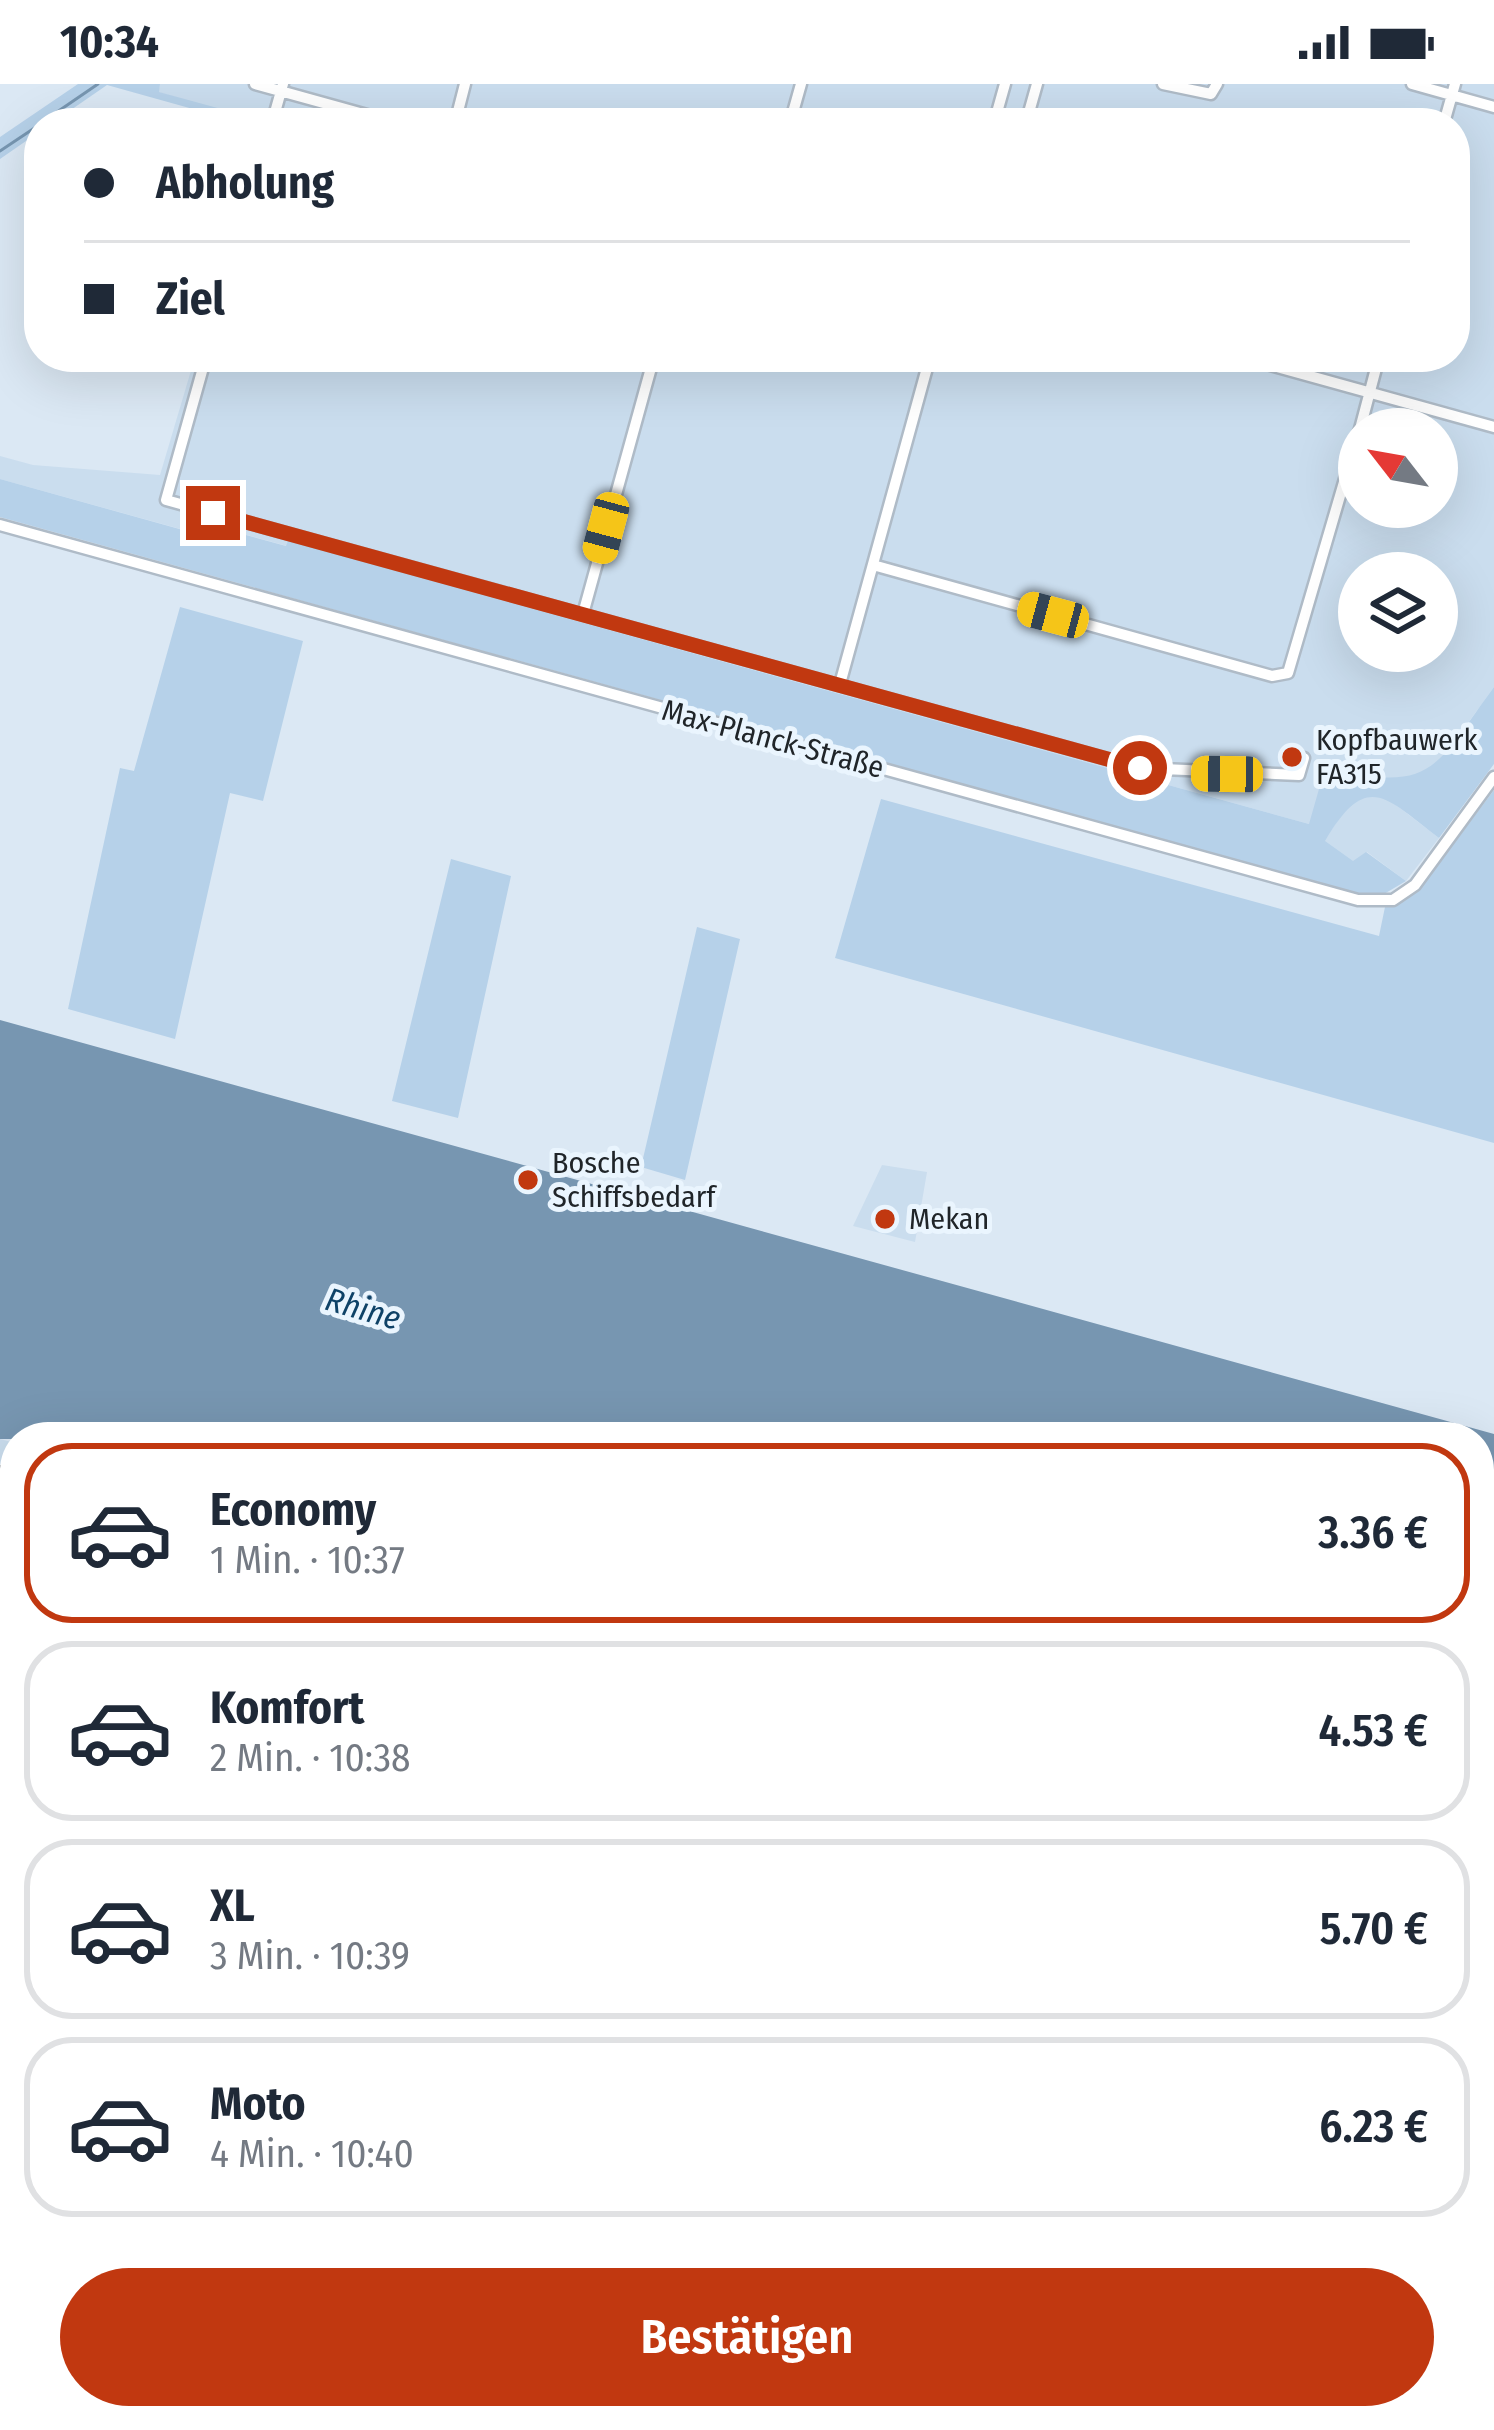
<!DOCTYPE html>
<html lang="de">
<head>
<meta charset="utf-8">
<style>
	:root { --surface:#fff; --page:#f2f2f3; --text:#1f2937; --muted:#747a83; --line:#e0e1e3; --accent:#c13810 }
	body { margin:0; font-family:"Fira Sans Condensed",sans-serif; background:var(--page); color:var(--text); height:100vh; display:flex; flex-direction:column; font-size:45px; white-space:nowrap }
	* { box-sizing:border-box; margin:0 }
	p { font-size:39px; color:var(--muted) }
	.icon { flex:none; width:66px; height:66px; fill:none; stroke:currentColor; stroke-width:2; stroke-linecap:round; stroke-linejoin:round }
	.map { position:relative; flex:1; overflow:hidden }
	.side { position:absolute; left:0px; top:1338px; width:1494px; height:1008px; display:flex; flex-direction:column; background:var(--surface); border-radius:48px 48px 0 0; box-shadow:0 12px 48px #0002 }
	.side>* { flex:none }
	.top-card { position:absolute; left:24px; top:24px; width:1446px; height:264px; border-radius:48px; box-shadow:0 12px 48px #0002; display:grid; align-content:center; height:264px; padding:0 60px; background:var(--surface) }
	.needle { width:78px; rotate:301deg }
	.tools { position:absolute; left:1338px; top:324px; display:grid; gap:24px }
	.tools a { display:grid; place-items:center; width:120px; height:120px; border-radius:50%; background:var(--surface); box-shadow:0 12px 48px #0002; font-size:60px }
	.end { position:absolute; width:54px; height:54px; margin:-27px; border:15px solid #c13810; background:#fff; box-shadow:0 0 0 6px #fff }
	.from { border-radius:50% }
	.car { position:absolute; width:36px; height:72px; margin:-36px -18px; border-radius:15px; box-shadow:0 0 9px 3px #0007; background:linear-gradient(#f5c518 24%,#345 0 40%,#f5c518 0 76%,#345 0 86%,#f5c518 0) }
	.top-card b { display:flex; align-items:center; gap:42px; height:114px; font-size:45px }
	.top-card b+b { border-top:3px solid var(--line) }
	.top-card i { width:30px; height:30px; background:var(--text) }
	ul { padding:21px 0 0; list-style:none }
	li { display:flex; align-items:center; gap:36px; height:180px; margin:0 24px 18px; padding:0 36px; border:6px solid var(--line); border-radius:48px }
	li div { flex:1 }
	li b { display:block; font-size:45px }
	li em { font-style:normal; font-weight:600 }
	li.active { border-color:var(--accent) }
	li>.icon { width:108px; height:108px; stroke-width:1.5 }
	.action { display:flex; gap:24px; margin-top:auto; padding:24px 60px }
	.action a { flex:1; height:138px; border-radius:72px; background:var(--accent); color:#fff; font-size:48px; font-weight:600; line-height:138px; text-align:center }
	.status { display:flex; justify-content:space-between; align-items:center; height:84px; padding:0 60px; background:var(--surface); direction:ltr }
	.status svg { height:33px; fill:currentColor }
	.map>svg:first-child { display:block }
	.built { fill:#caddee; fill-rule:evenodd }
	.green { fill:#b6d1e9 }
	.water { fill:#7796b1 }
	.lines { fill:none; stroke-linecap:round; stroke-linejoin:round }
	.stream { stroke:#7796b1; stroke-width:3 }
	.minor-casing { stroke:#afbbc7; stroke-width:15 }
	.minor { stroke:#fff; stroke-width:10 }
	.rail-casing { stroke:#393f44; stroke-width:8 }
	.rail { stroke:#eaf5fe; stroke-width:3; stroke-dasharray:9; stroke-linecap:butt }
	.route { stroke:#c13810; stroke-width:15 }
	.poi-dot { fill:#c13810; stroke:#eaf5fe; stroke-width:4.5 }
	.labels { text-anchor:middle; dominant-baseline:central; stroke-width:10; stroke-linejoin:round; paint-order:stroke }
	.street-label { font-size:30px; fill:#202529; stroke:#eaf5fe }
	.poi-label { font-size:30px; fill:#202529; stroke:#eaf5fe; text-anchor:start }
	.water-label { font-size:33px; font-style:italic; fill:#0e4267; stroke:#eaf5fe }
</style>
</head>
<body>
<div class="status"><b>10:34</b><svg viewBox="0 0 49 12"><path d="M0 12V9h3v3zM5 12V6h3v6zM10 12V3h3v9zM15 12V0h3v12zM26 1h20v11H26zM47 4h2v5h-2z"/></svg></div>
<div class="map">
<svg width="1494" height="2346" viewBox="0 0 1494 2346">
	<rect width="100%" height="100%" fill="#dbe8f4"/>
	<path class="built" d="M160 0H1494V603L1434 686 1387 698 1309 740 289 457 287 462 188 435 184 446 0 395V372L33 381 160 391 195 273H1455V39H265L158 8ZM1359 345H1437V423H1359ZM1359 489H1437V567H1359Z
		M1369 710 1383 711 1439 754 1406 797 1367 768 1353 778 1324 757 1347 723Z
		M882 1081 927 1088 915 1158 853 1142Z
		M0 1355 15 1359V2331H1479V1767L1494 1771V2346H0Z"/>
	<path class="green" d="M78 0H160L159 8 265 37 243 39 107 1 52 39H39V48L0 75V53Z
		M0 395 183 446 187 435 286 462 288 457 1309 740 1325 684C1434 709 1433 686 1494 603V680L1439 754C1385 713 1367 686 1325 757L1353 777 1366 768 1406 797 1384 810 1356 809 0 433Z
		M180 523 303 557 263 717 230 709 175 955 68 925 120 684 134 687Z
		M1494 706V1059L835 874 881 715 1379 852 1385 823 1417 808Z
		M451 775 511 792 458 1034 392 1017Z
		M697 843 740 855 685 1096 641 1083Z"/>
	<path class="water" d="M0 936 1494 1350V1771L1479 1767V1353L0 1355Z"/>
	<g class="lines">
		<path class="stream" d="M41 39 98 0
			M0 67 39 41"/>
		<g class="minor-casing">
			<path id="minor" d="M255 0 396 39
				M1163 0 1211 10 1217 0
				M1412 0 1494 23
				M272 39 283 0
				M455 39 465 0
				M790 39 801 0
				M994 39 1005 0
				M1026 39 1037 0
				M1444 39 1455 0
				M206 273 166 416 1140 684 1299 691 1304 674
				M1241 273 1494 343
				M1360 345 1379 273
				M0 441 1358 816H1393L1415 801 1494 693
				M873 481 1272 592 1288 589 1359 347
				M583 530 654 273
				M840 600 930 273
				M0 1406 15 1410
				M0 1571 15 1576
				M0 1723 15 1727
				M1479 1824 1494 1828
				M0 1903 15 1939
				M0 2074 15 2109
				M0 2169 15 2163
				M1479 2242 1494 2252
				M186 2331 192 2346
				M434 2331 441 2346
				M514 2331 520 2346
				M609 2331 615 2346
				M701 2331 708 2346
				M789 2331 795 2346
				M868 2331 874 2346
				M993 2331 999 2346
				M1178 2331 1185 2346
				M1348 2331 1354 2346
				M316 2346 352 2331
				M1083 2346 1119 2331"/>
		</g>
		<use href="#minor" class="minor"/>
		<g class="rail-casing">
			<path id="rail" d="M0 1385 15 1390
				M0 1585 15 1591
				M0 1610 15 1614
				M0 1660 15 1666
				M0 1684 15 1688
				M0 1705 15 1709
				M1479 1810 1494 1814
				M1479 1839 1494 1843
				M0 1889 15 1925
				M1479 2011 1494 2016
				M1479 2043 1494 2047
				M1479 2068 1494 2072
				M1479 2088 1494 2092
				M1479 2109 1494 2113
				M1479 2139 1494 2145
				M1479 2182 1494 2188
				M1479 2210 1494 2219
				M1479 2232 1494 2243
				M1479 2276 1494 2290
				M1479 2302 1494 2337
				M202 2331 213 2346
				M416 2331 422 2346
				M515 2331 522 2346
				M540 2331 547 2346
				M608 2331 614 2346
				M706 2331 712 2346
				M786 2331 792 2346
				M877 2331 883 2346
				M1000 2331 1008 2346"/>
		</g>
		<use href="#rail" class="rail"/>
	</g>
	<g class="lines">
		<path class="route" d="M213 429 1140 684"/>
	</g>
	<g class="poi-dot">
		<circle cx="1292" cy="673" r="12"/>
		<circle cx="528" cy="1096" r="12"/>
		<circle cx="885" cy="1135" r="12"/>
	</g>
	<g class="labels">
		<g class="street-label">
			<text transform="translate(773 655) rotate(15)">Max-Planck-Straße</text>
		</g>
		<g class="poi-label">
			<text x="1316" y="656">Kopfbauwerk<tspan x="1316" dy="34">FA315</tspan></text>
			<text x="552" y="1079">Bosche<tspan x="552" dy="34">Schiffsbedarf</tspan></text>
			<text x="909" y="1135">Mekan</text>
		</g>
		<g class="water-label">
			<text transform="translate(363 1225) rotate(16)">Rhine</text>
		</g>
	</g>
</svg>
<div class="tools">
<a><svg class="needle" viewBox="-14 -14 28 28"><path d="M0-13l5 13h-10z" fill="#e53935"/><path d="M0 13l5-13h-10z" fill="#747a83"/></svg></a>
<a><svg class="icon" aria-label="layers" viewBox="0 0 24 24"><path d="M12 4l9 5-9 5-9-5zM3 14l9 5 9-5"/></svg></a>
</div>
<i class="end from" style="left:1140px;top:684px"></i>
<i class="end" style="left:213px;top:429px"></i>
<i class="car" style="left:606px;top:444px;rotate:195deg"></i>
<i class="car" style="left:1053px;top:531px;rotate:285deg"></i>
<i class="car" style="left:1227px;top:690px;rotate:271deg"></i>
<div class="top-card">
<b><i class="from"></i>Abholung</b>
<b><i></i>Ziel</b>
</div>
<section class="side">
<ul>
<li class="active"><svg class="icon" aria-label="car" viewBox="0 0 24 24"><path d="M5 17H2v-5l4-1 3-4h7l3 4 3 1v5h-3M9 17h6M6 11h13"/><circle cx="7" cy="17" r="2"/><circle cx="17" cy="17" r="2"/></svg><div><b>Economy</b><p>1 Min. · 10:37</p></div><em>3.36 €</em></li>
<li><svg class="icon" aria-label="car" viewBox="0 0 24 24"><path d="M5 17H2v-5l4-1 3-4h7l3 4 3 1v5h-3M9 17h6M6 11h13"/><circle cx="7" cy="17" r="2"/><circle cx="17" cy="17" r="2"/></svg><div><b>Komfort</b><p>2 Min. · 10:38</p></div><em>4.53 €</em></li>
<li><svg class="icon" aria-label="car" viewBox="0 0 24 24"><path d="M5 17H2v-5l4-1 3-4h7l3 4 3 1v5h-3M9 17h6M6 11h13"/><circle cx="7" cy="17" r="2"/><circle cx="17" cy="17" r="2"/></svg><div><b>XL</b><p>3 Min. · 10:39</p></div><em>5.70 €</em></li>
<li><svg class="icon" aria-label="car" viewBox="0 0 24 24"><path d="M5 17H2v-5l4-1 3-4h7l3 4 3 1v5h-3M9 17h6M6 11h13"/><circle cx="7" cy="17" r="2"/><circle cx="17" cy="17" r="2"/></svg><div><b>Moto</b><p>4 Min. · 10:40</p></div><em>6.23 €</em></li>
</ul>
<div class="action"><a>Bestätigen</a></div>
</section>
</div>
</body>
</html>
